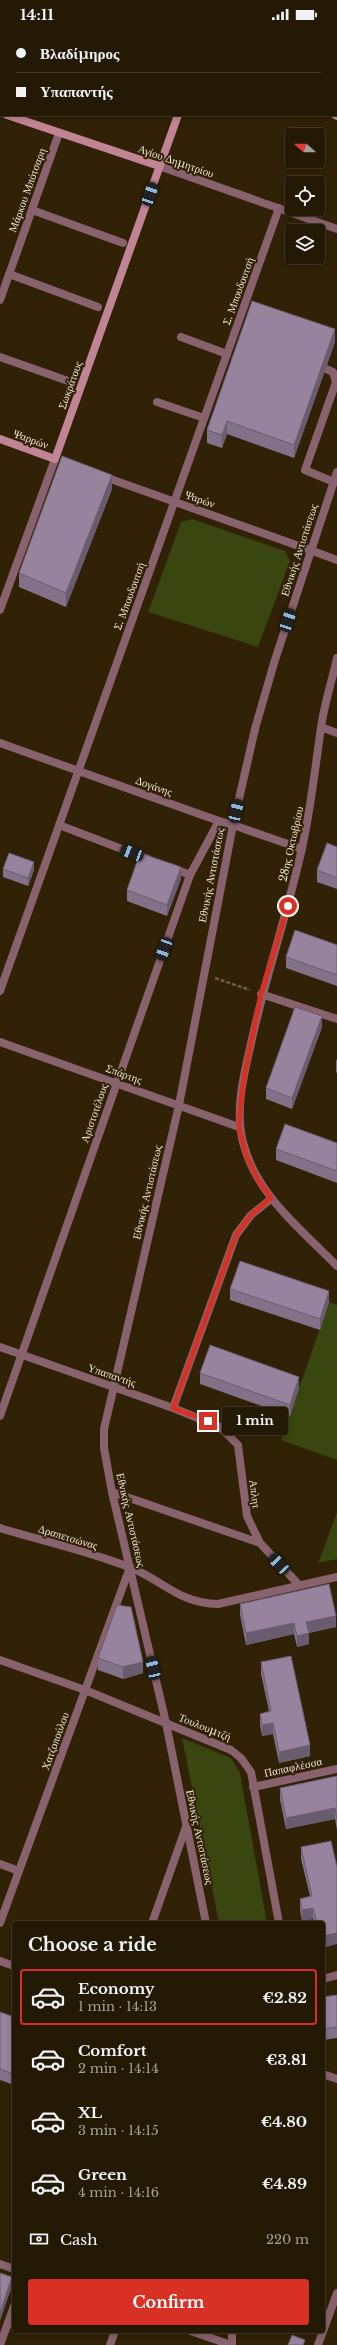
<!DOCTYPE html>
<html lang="en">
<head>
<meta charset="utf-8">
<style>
	:root { --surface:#241905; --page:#302613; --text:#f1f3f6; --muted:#a3a09a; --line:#413827; --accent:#d93025 }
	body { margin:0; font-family:"Libre Baskerville",serif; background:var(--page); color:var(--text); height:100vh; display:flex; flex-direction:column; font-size:15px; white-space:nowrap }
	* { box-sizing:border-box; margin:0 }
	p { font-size:13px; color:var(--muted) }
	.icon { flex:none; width:22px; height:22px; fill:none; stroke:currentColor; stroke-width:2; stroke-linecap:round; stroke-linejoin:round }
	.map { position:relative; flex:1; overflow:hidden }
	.drawer { position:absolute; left:12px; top:1893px; width:313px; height:412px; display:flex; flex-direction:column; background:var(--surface); border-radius:4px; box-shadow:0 2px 6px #0003,0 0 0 1px var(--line) }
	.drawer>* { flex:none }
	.guide { position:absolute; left:0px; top:0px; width:337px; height:88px; box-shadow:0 2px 6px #0003,0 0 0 1px var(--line); display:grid; align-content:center; height:88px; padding:0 16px; background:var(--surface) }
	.needle { width:26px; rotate:290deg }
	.controls { position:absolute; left:285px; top:100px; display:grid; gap:8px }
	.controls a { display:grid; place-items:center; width:40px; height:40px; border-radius:4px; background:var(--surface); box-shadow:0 2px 6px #0003,0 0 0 1px var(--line); font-size:20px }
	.end { position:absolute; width:18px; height:18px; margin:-9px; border:5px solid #d93025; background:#fff; box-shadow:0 0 0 2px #fff }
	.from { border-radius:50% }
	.bubble { position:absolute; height:28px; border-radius:4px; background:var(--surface); box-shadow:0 2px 6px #0003,0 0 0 1px var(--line); font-size:13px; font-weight:700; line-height:28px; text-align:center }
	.car { position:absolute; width:12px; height:24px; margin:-12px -6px; border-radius:5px; box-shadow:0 0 3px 1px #0007; background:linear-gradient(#222 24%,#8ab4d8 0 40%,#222 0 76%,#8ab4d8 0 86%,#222 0) }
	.guide b { display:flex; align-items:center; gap:14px; height:38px; font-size:15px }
	.guide b+b { border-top:1px solid var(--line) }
	.guide i { width:10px; height:10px; background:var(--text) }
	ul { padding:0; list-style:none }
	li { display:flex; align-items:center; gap:12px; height:56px; margin:0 8px 6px; padding:0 8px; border:2px solid transparent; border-radius:4px }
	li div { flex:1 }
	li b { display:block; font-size:15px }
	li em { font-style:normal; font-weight:700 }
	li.on { border-color:var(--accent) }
	li>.icon { width:36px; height:36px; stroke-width:1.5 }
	h2 { padding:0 16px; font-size:18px; line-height:48px }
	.pay { display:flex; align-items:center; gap:10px; height:44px; padding:0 16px; font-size:15px }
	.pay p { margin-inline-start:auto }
	.action { display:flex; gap:8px; margin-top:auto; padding:8px 16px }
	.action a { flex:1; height:46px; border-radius:4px; background:var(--accent); color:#fff; font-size:16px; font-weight:700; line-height:46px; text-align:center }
	.status { display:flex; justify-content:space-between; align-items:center; height:28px; padding:0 20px; background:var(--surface); direction:ltr }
	.status svg { height:11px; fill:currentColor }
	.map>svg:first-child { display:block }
	.green { fill:#394610 }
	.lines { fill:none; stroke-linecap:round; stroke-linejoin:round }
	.path { stroke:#6b5d47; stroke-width:2.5; stroke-dasharray:4 2; stroke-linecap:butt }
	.service { stroke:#88626c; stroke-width:8 }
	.pedestrian { stroke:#88626c; stroke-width:8 }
	.minor { stroke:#88626c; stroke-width:8 }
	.tertiary { stroke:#88626c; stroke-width:8 }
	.secondary { stroke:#c18495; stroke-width:8 }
	.wall { fill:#827188 }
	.shaded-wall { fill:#6a5c6f }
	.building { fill:#97839e; stroke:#6a5c6f }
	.route { stroke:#d93025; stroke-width:5 }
	.labels { text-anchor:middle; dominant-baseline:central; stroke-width:4; stroke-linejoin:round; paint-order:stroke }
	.street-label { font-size:11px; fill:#ede2d4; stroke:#302107 }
</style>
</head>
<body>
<div class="status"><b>14:11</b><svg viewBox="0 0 49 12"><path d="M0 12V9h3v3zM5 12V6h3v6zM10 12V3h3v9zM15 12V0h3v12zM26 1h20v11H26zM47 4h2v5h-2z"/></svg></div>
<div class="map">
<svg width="337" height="2317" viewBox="0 0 337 2317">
	<rect width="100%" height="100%" fill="#302107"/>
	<path class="green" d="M192 491 285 523 290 533 258 619 148 584 181 494Z
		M329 1274 337 1277V1432L281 1412Z
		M337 1484V1531L318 1535 320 1531Z
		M182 1710 231 1730 240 1745 267 1895H219Z"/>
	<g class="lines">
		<path class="path" d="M215 950 250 962"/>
		<path class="service" d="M263 0 268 1
			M294 1V0
			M181 309 227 326
			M326 341 333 344 336 354 305 442 334 454
			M157 374 204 390
			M59 797 148 831
			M170 839 190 847"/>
		<path class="pedestrian" d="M32 182 123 215
			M9 246 98 279
			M0 329 71 354"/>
		<path class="minor" d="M83 1V0
			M0 13H1
			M336 20 337 17
			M0 272 59 105
			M310 522 337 532
			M0 582 55 431
			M337 630C332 653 324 677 321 700 315 740 311 780 302 820 287 888 264 953 250 1020 243 1050 235 1084 243 1114 256 1167 301 1201 337 1238
			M321 699 337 705
			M0 715 219 793
			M233 797 302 821
			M0 963 279 180
			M261 966 337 991
			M0 1014 239 1099
			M0 1319 173 1380 220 1399 238 1417 247 1488 260 1515 298 1556
			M173 1380 236 1207 251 1187 271 1171
			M112 1464 260 1515
			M0 1500C43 1513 88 1523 129 1539 163 1552 178 1575 218 1576L337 1549
			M0 1632 85 1662 231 1722 241 1730 251 1744 279 1895
			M253 1759 337 1741
			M0 1836 19 1843
			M0 1895 130 1539
			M152 1895 186 1799
			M0 1933 14 1938
			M323 1951 337 1947
			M323 2046 337 2051
			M0 2236 14 2241
			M191 2303 231 2317
			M0 2317 14 2278
			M110 2317 115 2303
			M318 2317 337 2265"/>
		<path class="tertiary" d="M159 138 337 201
			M102 448 310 522
			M0 1388 190 847 219 793 233 797
			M206 1895 166 1695 112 1464 104 1420V1401L179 1077 233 797 255 701 274 635 337 444
			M232 2303V2317"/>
		<path class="secondary" d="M336 73H337
			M0 84 1 85
			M7 87 159 138
			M335 87 337 88
			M0 411 55 431 178 87"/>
	</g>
	<path class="wall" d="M335 314 294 430 227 406 222 420 207 415V402Z
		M112 461 66 579 19 559V545Z
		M337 819V861L317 854V842Z
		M3 841 34 842 28 858 3 849Z
		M181 851 167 888 127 873V862Z
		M337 917V958L286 940V929Z
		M322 999 292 1081 266 1071V1060Z
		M337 1031V1045L336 1044V1033Z
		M337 1115V1155L276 1132V1121Z
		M230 1261 329 1274 320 1302 230 1272Z
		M200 1345 299 1360 290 1388 200 1356Z
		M240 1576 336 1599 309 1605V1616L297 1619 294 1606 246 1617 240 1587Z
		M98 1630 143 1645 123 1651 98 1642Z
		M261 1634 310 1728 279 1735 273 1706 262 1708 260 1697V1686L269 1683 261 1646Z
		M337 1748V1802L335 1791 286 1801 280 1772V1760Z
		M301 1819 323 1895H314L313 1891 302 1893 300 1882V1871L310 1868 301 1831Z
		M337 1967V2010L323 2012V1969Z
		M0 1984 14 1989V2057L0 2052Z"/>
	<path class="shaded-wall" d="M335 301V314L294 430V417Z
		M227 393V406L222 420V407Z
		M112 447V461L66 579V565Z
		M34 834V842L28 858V850Z
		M181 839V851L167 888V877Z
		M322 988V999L292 1081V1070Z
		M329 1263V1274L320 1302V1291Z
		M299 1349V1360L290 1388V1377Z
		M336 1588V1599L306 1605V1594Z
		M294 1595V1606L246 1617V1605Z
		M309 1605V1616L297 1619V1608Z
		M143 1634V1645L123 1651V1639Z
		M273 1695V1706L262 1708V1697Z
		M310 1717V1728L279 1735V1724Z
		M335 1780V1791L286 1801V1790Z
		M313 1880V1891L302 1893V1882Z
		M337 1905V1916L323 1920V1908Z
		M12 2249V2258L0 2293V2285Z"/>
	<path class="building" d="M252 273 335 301 294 417 227 393 222 407 207 402Z
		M62 428 112 447 66 565 19 545Z
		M327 815 337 819V850L317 842Z
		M9 825 34 834 28 850 3 841Z
		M140 825 181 839 167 877 127 862Z
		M295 902 337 917V947L286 929Z
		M295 979 322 988 292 1070 266 1060Z
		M285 1096 337 1115V1143L276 1121Z
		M240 1233 329 1263 320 1291 230 1261Z
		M210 1317 299 1349 290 1377 200 1345Z
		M329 1556 336 1588 306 1594 309 1605 297 1608 294 1595 246 1605 240 1576Z
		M117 1577 131 1579 143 1634 123 1639 98 1630Z
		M291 1628 310 1717 279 1724 273 1695 262 1697 260 1686 271 1683 261 1634Z
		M337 1748V1791L335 1780 286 1790 280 1760Z
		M331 1813 337 1839V1905L323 1908V1895H317L313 1880 302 1882 300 1871 312 1868 301 1819Z
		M337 1967V1999L323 2001V1969Z
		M0 1984 14 1989V2046L0 2041Z
		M0 2245 12 2249 0 2285Z
		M292 2307 305 2312 303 2317H288Z"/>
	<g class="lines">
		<path class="route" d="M208 1393 173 1380 236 1207 251 1187 271 1170 258 1152 246 1127 239 1099 240 1081 244 1049 261 966 288 878"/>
	</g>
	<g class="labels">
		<g class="street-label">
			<text transform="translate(176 133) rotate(19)">Αγίου Δημητρίου</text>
			<text transform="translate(27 162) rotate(-70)">Μάρκου Μπότσαρη</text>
			<text transform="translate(238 263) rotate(-70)">Σ. Μπουδουτσή</text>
			<text transform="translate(70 357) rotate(-70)">Σωκράτους</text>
			<text transform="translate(31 411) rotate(20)">Ψαρρών</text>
			<text transform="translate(200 471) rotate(20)">Ψαρών</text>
			<text transform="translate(299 522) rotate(-72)">Εθνικής Αντιστάσεως</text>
			<text transform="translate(129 568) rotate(-70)">Σ. Μπουδουτσή</text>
			<text transform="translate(154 758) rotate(20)">Δογάνης</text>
			<text transform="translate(291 816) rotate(-77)">28ης Οκτωβρίου</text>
			<text transform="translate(211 847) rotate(-79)">Εθνικής Αντιστάσεως</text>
			<text transform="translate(124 1046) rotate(20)">Σπάρτης</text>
			<text transform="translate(94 1085) rotate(-71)">Αριστοτέλους</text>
			<text transform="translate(147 1164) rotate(-77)">Εθνικής Αντιστάσεως</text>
			<text transform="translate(112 1347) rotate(19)">Υπαπαντής</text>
			<text transform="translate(255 1466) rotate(83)">Απλητ</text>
			<text transform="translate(131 1492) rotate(77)">Εθνικής Αντιστάσεως</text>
			<text transform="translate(68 1509) rotate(17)">Δραπετσώνας</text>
			<text transform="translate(205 1699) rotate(22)">Τουλουμτζή</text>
			<text transform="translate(55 1713) rotate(-70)">Χατζοπούλου</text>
			<text transform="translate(293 1739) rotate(-12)">Παπαφλέσσα</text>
			<text transform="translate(200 1809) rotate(78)">Εθνικής Αντιστάσεως</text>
		</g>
	</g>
</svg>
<div class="controls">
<a><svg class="needle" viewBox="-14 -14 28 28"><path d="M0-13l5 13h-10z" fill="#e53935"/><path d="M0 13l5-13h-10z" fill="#a3a09a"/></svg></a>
<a><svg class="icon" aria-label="locate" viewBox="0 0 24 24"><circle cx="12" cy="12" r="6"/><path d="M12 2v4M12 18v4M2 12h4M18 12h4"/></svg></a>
<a><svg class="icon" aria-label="layers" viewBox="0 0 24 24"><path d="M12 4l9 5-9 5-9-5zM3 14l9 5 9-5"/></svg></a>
</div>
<i class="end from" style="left:288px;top:878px"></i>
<i class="end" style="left:208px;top:1393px"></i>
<div class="bubble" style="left:222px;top:1379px;width:66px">1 min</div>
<i class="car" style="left:150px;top:166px;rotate:19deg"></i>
<i class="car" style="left:288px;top:592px;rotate:18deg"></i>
<i class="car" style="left:236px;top:783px;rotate:13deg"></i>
<i class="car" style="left:132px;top:825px;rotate:291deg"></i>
<i class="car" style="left:164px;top:921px;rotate:200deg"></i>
<i class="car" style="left:279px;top:1536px;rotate:317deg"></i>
<i class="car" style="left:153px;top:1640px;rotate:347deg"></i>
<div class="guide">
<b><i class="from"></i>Βλαδίμηρος</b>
<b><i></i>Υπαπαντής</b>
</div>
<section class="drawer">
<h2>Choose a ride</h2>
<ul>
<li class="on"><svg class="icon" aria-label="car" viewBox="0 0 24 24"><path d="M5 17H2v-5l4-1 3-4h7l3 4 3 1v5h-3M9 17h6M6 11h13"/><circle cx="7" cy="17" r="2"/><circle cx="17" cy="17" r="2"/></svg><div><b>Economy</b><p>1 min · 14:13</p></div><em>€2.82</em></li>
<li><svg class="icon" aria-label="car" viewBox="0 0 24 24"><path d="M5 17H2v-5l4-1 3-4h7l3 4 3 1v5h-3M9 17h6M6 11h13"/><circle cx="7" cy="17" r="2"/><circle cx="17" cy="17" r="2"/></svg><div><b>Comfort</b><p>2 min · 14:14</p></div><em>€3.81</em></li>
<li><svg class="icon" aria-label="car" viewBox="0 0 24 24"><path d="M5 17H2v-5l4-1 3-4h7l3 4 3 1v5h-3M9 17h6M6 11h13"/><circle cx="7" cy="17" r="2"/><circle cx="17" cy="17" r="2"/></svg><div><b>XL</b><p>3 min · 14:15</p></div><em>€4.80</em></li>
<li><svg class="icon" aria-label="car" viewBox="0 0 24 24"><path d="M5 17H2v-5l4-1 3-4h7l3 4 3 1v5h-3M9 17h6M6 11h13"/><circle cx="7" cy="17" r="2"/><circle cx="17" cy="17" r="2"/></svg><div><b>Green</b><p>4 min · 14:16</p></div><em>€4.89</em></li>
</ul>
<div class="pay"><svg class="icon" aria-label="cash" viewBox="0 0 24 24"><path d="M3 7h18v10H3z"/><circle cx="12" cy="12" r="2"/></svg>Cash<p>220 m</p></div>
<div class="action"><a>Confirm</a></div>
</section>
</div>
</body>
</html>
